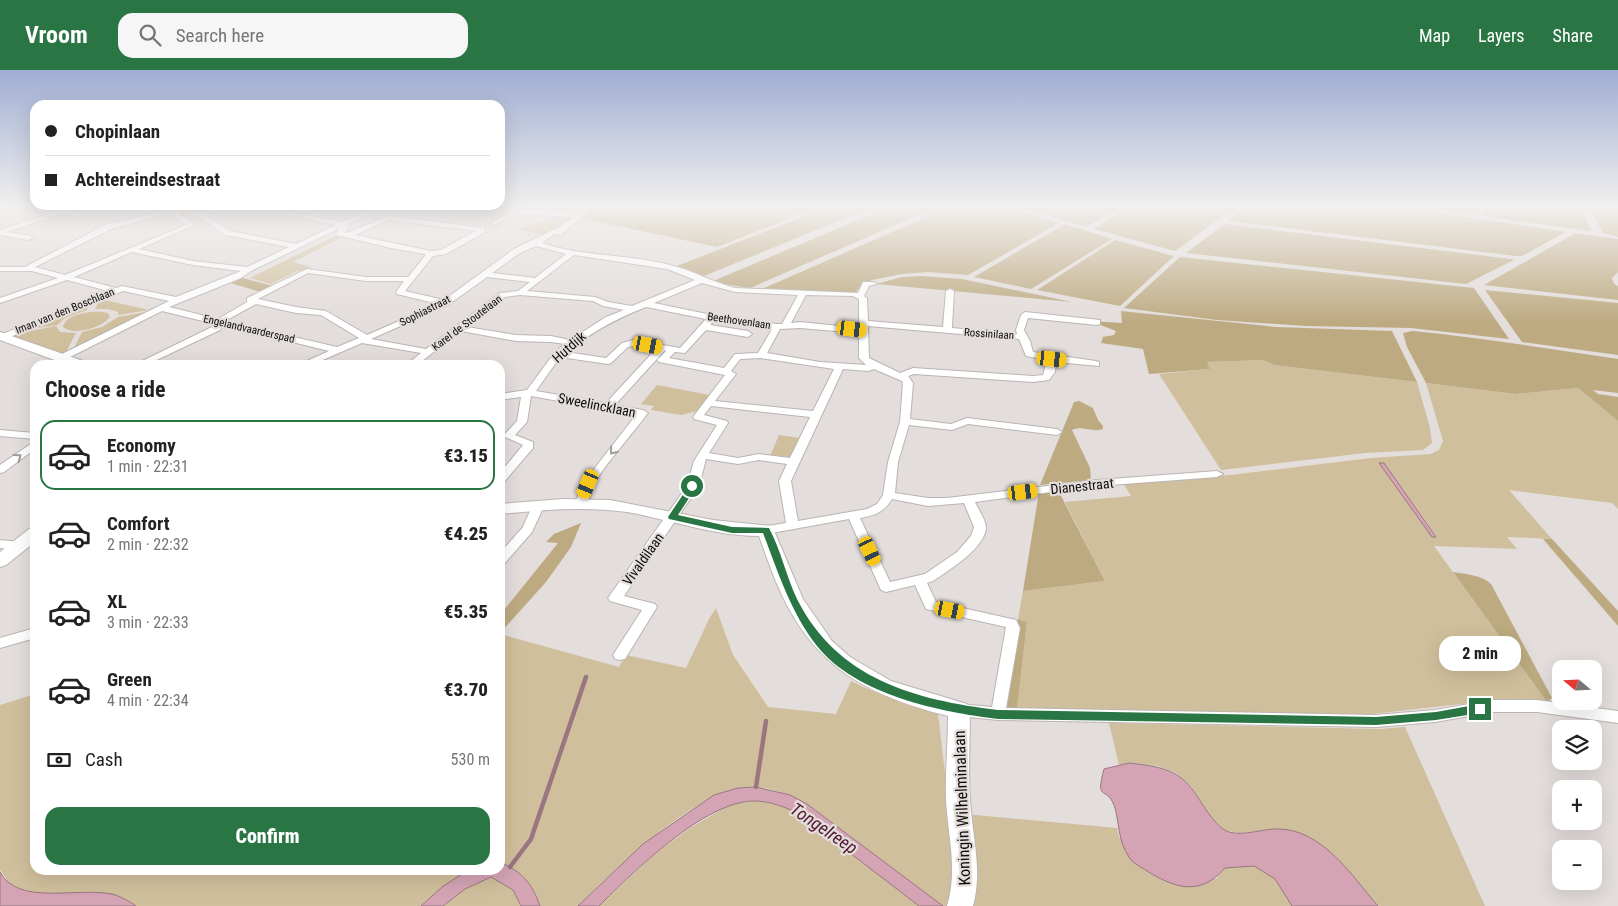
<!DOCTYPE html>
<html lang="en">
<head>
<meta charset="utf-8">
<style>
	:root { --surface:#fff; --page:#f6f6f6; --text:#222; --muted:#767676; --line:#e0e0e0; --accent:#2a7544 }
	body { margin:0; font-family:"Roboto Condensed",sans-serif; background:var(--page); color:var(--text); height:100vh; display:flex; flex-direction:column; font-size:19px; white-space:nowrap }
	* { box-sizing:border-box; margin:0 }
	p { font-size:16px; color:var(--muted) }
	.icon { flex:none; width:28px; height:28px; fill:none; stroke:currentColor; stroke-width:2; stroke-linecap:round; stroke-linejoin:round }
	.map { position:relative; flex:1; overflow:hidden }
	.side { position:absolute; left:30px; top:290px; width:475px; height:515px; display:flex; flex-direction:column; background:var(--surface); border-radius:15px; box-shadow:0 5px 20px #0002 }
	.side>* { flex:none }
	.banner { position:absolute; left:30px; top:30px; width:475px; height:110px; border-radius:15px; box-shadow:0 5px 20px #0002; display:grid; align-content:center; height:110px; padding:0 15px; background:var(--surface) }
	.needle { width:32px; rotate:289deg }
	.fabs { position:absolute; left:1552px; top:590px; display:grid; gap:10px }
	.fabs a { display:grid; place-items:center; width:50px; height:50px; border-radius:10px; background:var(--surface); box-shadow:0 5px 20px #0002; font-size:25px }
	.end { position:absolute; width:22px; height:22px; margin:-11px; border:6px solid #2a7544; background:#fff; box-shadow:0 0 0 2px #fff }
	.from { border-radius:50% }
	.bubble { position:absolute; height:35px; border-radius:15px; background:var(--surface); box-shadow:0 5px 20px #0002; font-size:16px; font-weight:800; line-height:35px; text-align:center }
	.car { position:absolute; width:15px; height:30px; margin:-15px -8px; border-radius:6px; box-shadow:0 0 4px 1px #0007; background:linear-gradient(#f5c518 24%,#345 0 40%,#f5c518 0 76%,#345 0 86%,#f5c518 0) }
	.banner b { display:flex; align-items:center; gap:18px; height:48px; font-size:19px }
	.banner b+b { border-top:1px solid var(--line) }
	.banner i { width:12px; height:12px; background:var(--text) }
	ul { padding:0; list-style:none }
	li { display:flex; align-items:center; gap:15px; height:70px; margin:0 10px 8px; padding:0 5px; border:2px solid transparent; border-radius:15px }
	li div { flex:1 }
	li b { display:block; font-size:19px }
	li em { font-style:normal; font-weight:800 }
	li.on { border-color:var(--accent) }
	li>.icon { width:45px; height:45px; stroke-width:1.5 }
	h2 { padding:0 15px; font-size:22px; line-height:60px }
	.pay { display:flex; align-items:center; gap:12px; height:55px; padding:0 15px; font-size:19px }
	.pay p { margin-inline-start:auto }
	.cta { display:flex; gap:10px; margin-top:auto; padding:10px 15px }
	.cta a { flex:1; height:58px; border-radius:15px; background:var(--accent); color:#fff; font-size:20px; font-weight:800; line-height:58px; text-align:center }
	header { display:flex; align-items:center; gap:30px; box-sizing:border-box; height:70px; padding:0 25px; background:var(--accent); color:#fff }
	header strong { font-size:24px }
	nav { display:flex; gap:28px; margin-inline-start:auto; font-size:18px }
	.search { width:350px; height:45px; background:var(--page); display:flex; align-items:center; gap:12px; box-sizing:border-box; padding:0 18px; border-radius:15px; color:var(--muted); font-size:19px }
	.map>svg:first-child { display:block }
	.green { fill:#d0bf9c; fill-rule:evenodd }
	.forest { fill:#bdaa81 }
	.water { fill:#d4a4b4; stroke:#997681 }
	.lines { fill:none; stroke-linecap:round; stroke-linejoin:round }
	.stream { stroke:#997681; stroke-width:4.5 }
	.street-casing { stroke:#bab4b2; stroke-width:2 }
	.secondary-casing { stroke:#bab4b2; stroke-width:2 }
	.street { fill:#fff; fill-rule:evenodd }
	.secondary { fill:#fff; fill-rule:evenodd }
	.oneway { stroke:#9f9e9d }
	.route { fill:#2a7544 }
	.labels { text-anchor:middle; dominant-baseline:central; stroke-width:4.5; stroke-linejoin:round; paint-order:stroke }
	.far-street-label { font-size:11px; fill:#0e0c0b; stroke:#e3dddb }
	.street-label { font-size:14px; fill:#0e0c0b; stroke:#e3dddb }
	.near-street-label { font-size:16px; fill:#0e0c0b; stroke:#e3dddb }
	.near-water-label { font-size:18px; font-style:italic; fill:#521831; stroke:#e3dddb }
</style>
</head>
<body>
<header>
<strong>Vroom</strong>
<div class="search"><svg class="icon" aria-label="search" viewBox="0 0 24 24"><circle cx="10" cy="10" r="6"/><path d="M15 15l6 6"/></svg>Search here</div>
<nav><a>Map</a><a>Layers</a><a>Share</a></nav>
</header>
<div class="map">
<svg width="1618" height="836" viewBox="0 0 1618 836">
	<rect width="100%" height="100%" fill="#e3dddb"/>
	<path class="green" d="M179 136H226L184 147 173 138Z
		M729 136 811 138 822 136 788 149Z
		M557 144 574 146 547 165 518 160C534 150 543 156 557 144Z
		M339 164 345 166 293 192 311 197 301 201H297L271 214 250 208Z
		M100 229 149 240 118 245V242L108 239H95Z
		M91 232 87 240 65 248 57 255 18 261Z
		M151 241 73 280 82 262 102 257 118 247Z
		M102 242 108 243 110 247C101 258 75 266 63 257 66 244 90 241 102 242Z
		M56 256 60 262 76 263 65 284 10 265Z
		M1263 290 1274 295 1417 312 1430 358 1432 373 1423 380 1365 383 1221 400 1159 304 1210 299 1207 292Z
		M1426 313 1516 324 1578 318 1618 351V439L1612 433 1509 420 1552 469 1507 467 1517 479 1434 476 1547 632 1496 630 1372 644 1267 645 1017 639 1027 552 1018 549 1023 521 1105 511 1065 432 1131 426 1123 413 1230 405 1371 388 1431 384 1439 380 1443 371ZM1384 393 1436 466V467L1432 466 1380 394Z
		M657 315 710 325 698 341 681 345 651 340 654 336 641 334Z
		M779 365 800 368 791 387 770 386Z
		M716 538 733 585 768 637 836 644 851 611 870 620 938 643 956 799 949 836H943L807 734C788 725 770 716 749 717 696 719 615 800 578 836H540C533 817 519 801 500 792V564L619 597 626 585 686 598 709 549Z
		M35 624V800H470L442 817 421 836H136L112 824 45 828 17 825 0 800V635Z
		M1109 653 1380 659 1405 657 1485 836H1378L1334 785 1280 759 1239 763 1224 760 1209 745 1191 716 1176 703 1158 696 1129 693 1119 695Z
		M755 731 776 734 798 743 919 836H599L653 785 690 758 731 734Z
		M965 744 1117 758 1119 767 1216 809 1225 798 1254 796 1275 809 1292 836H968Z
		M491 807 513 820 521 836H443L465 819Z"/>
	<path class="forest" d="M596 136H729L788 149 717 177 580 148Z
		M831 136H875L699 208 674 197Z
		M891 136H939L750 218 711 212Z
		M951 136H998L1059 153 968 205 928 202 902 204 872 210 860 217 855 223 760 220Z
		M1015 136H1123L1086 157Z
		M1131 136H1227L1232 139 1175 181 1094 159Z
		M1247 136H1392L1566 162 1522 186H1516L1228 151Z
		M1408 136H1472L1475 145H1471Z
		M1479 136H1579L1592 161 1487 147 1482 143Z
		M1588 136H1618V167L1603 163Z
		M1065 154 1112 169 1031 219 974 207Z
		M1225 154 1511 189 1514 190 1466 214 1186 183Z
		M1576 163 1618 169V202L1612 208 1614 214 1618 216V230L1484 215Z
		M1115 170 1174 186 1120 236 1037 220Z
		M1180 187 1474 218 1509 269 1411 258 1306 256 1217 250 1124 238Z
		M922 206 962 209 1072 232 876 214 902 207Z
		M239 207 273 216 261 222 227 212Z
		M1485 220 1618 233V285L1522 272Z
		M1121 241 1276 257 1392 261 1417 312 1274 295 1263 290 1207 292 1210 299 1149 304 1143 279 1101 273 1103 267 1114 265 1116 261 1090 251 1122 253Z
		M1413 261C1482 268 1550 279 1618 289V323L1593 320 1598 324 1618 327V351L1578 318 1516 324 1426 313 1407 277 1403 263Z
		M1079 331 1093 338 1098 350 1103 356V359C1092 363 1082 355 1072 360L1090 398 1091 410 1040 415 1074 332Z
		M1058 420 1105 511 1023 521 1039 422Z
		M581 453 571 477 546 512 500 563V545L558 473 546 472 554 464Z
		M1543 469H1552L1618 541V556Z
		M1453 502C1465 504 1482 505 1491 514L1552 628 1547 632Z
		M1018 549 1027 552 1017 639H1007Z"/>
	<path class="water" d="M1379 393H1384L1436 467H1432Z
		M1129 693C1162 697 1181 699 1199 729 1206 740 1213 751 1223 759 1237 769 1263 758 1279 759 1323 760 1352 806 1378 836H1292L1275 809 1254 796 1225 798C1201 826 1176 819 1147 801 1141 797 1132 793 1129 787 1117 769 1120 753 1114 735 1106 715 1095 733 1104 699Z
		M756 717 790 725 807 734 943 836H919L798 743C784 737 770 731 754 731 705 731 633 802 599 836H578L643 774 714 725 738 718Z
		M500 792C522 802 532 813 540 836H521L513 820 491 807 465 819 443 836H421L442 817 465 802 500 800Z
		M0 802C18 836 75 817 112 824 120 826 129 831 136 836H0Z"/>
	<g class="lines">
		<path class="stream" d="M756 717 766 651
			M510 797 531 769 586 607"/>
		<g class="street-casing">
			<path id="street" d="M7 136H17L0 143V139Z
				M72 136H83L71 141 83 146V148L64 143 7 162 31 166 32 168 28 170 0 165V160Z
				M162 136H170L195 155 139 179 193 191 247 197 289 177 225 165 198 146H193V144L220 136H232L205 145 230 161 296 174 336 155 291 146 268 136C281 136 293 146 306 145 316 145 324 136 336 136L316 147 342 152 373 138H377V140L348 154 350 156 345 162 347 163 388 146 485 158V162L446 184 433 186 405 221 444 230 514 179 563 155 574 147 517 144 495 155 491 153 493 152 509 142 488 136 578 143 587 136H594L561 165 555 164 542 173C583 187 628 184 670 195 692 200 712 212 735 218L858 223 863 212H873L877 214 869 216 864 226 867 228 868 251 943 257 946 221 950 219 954 221 952 258 1017 264 1016 260 1021 245 1025 242 1100 250V254L1097 255 1028 248 1024 260 1030 271 1033 282 1096 291 1099 292V296L1056 292 1055 302 1049 310 1033 312 914 304 908 306 913 313 910 349 951 354 967 348 1057 359 1062 362 1057 365 968 354 952 360 909 355 898 392 895 423 928 428H947L1097 410 1217 401 1223 404 1217 407 1097 416 975 432C978 439 986 450 986 458 985 478 948 501 933 511L927 513 936 532 1016 550 1020 558 1006 638 1376 645 1435 640 1492 630H1537L1618 641V653L1537 642H1492L1435 652 1376 657 998 650 959 646 954 644 952 640 954 636 959 634 992 637 1006 557 926 539 915 515 886 522 881 520 849 449 766 464 762 463 760 460 762 457 786 453 779 411 787 394 759 390 738 394 706 389 699 416 624 526 655 534 657 537 625 589 620 590 615 589 613 585 642 540 610 531 608 528 687 416 694 391 717 355 694 349 693 347 725 305 659 292 657 290 666 281 665 280 615 335 643 340 648 343C631 366 610 388 595 412 590 420 590 436 580 439L574 435 584 412 636 345 531 326 527 352 515 365 533 372V378L504 412 500 413V403L523 375 503 366 517 351 521 327 500 330V324L527 320 555 282 565 274 551 272 516 271 461 261 417 295H406L421 283 362 273 311 295H298L329 281 223 255 220 260 146 295H134L214 256 215 254 162 241 64 290H58V286L169 231 123 221 5 269H0V265L108 221 67 210 0 233V228L58 208 32 201H0V197H25L105 155 167 140ZM171 143 186 155 65 205 35 197 111 159ZM389 150 475 161 441 180 431 181 355 165ZM340 158 336 163 337 165 391 178 425 184V186L408 207H366L307 199 247 228V232L218 249 169 237 241 208 251 201ZM536 176 566 184 535 208 492 203 520 183ZM132 182 193 195 241 201 176 227 122 216 116 218 74 207ZM574 185 667 199 695 210 632 236 608 232 595 227 527 221ZM308 203 366 211H404L396 222 397 224 438 234 367 265 326 241 296 237 258 229ZM487 207 530 212 518 221 500 223 426 279 371 269 448 235ZM702 213 735 222 798 225 782 254H777L712 245 654 233ZM520 225 593 231 603 236 624 240 606 247 570 270 551 266 516 265 467 257 505 227ZM806 225 853 226 859 229V258L800 252 791 253ZM256 234 296 243 321 245 359 268 337 277 225 251ZM646 237 706 249 680 278 633 270 622 273 606 288 566 282C592 262 615 249 646 237ZM714 251 772 259 758 283 735 284 724 298 669 288 675 282 685 283 706 260 748 267 752 264 748 261 710 255ZM868 256 1019 269 1026 286 1047 290 1043 305 1033 306 913 298 900 303 869 288ZM800 258 859 263V288L866 295 820 292 767 283 780 259ZM633 276 656 279 606 333 536 321 560 287 608 294 611 293 628 277ZM761 288 834 299 813 341 715 331 736 304 731 301 740 289ZM843 299 868 301 874 299 902 311 903 313 900 352 888 392 883 425 877 434 867 439 798 451 791 411ZM711 336 810 347 790 388 759 384 738 388 709 383 728 353 727 351 704 345ZM892 429 928 436 964 433 974 457 971 466 957 482 925 504 890 512 860 448C876 445 883 443 892 429Z
				M0 360 35 363V369L0 366Z
				M35 371V379L4 402 0 403V395Z
				M538 432 544 436 532 462 504 494 500 495V483L523 457 532 436Z
				M0 470 19 472 25 476 19 480 0 478Z
				M35 558V568L0 578V568Z"/>
		</g>
		<g class="secondary-casing">
			<path id="secondary" d="M0 262 86 292 88 295H68L0 270Z
				M563 429 610 430 713 450 772 456 803 529 832 571 850 587 891 611 967 634 970 640C970 670 968 699 970 729 972 766 983 800 973 836H947C958 800 948 766 946 730 945 702 948 674 948 646 870 626 816 599 781 523 772 504 766 485 759 466 714 466 671 450 627 442 585 436 542 440 500 444V434Z
				M35 457V472L6 495 0 497V482L29 459Z"/>
		</g>
		<use href="#street" class="street"/>
		<use href="#secondary" class="secondary"/>
	</g>
	<defs><path id="oneway-chevron" d="M-2-3.5L2.5 0L-2 3.5" fill="none" stroke-width="1.6" stroke-linecap="round" stroke-linejoin="round" transform="scale(1.25)"/></defs>
	<g class="oneway">
		<use href="#oneway-chevron" transform="translate(613 381) rotate(129)"/>
		<use href="#oneway-chevron" transform="translate(18 387) rotate(-36)"/>
	</g>
	<linearGradient id="sky" x2="0" y2="1"><stop stop-color="#a0aed3"/><stop offset="0.54" stop-color="#f2f0ef"/><stop offset="1" stop-color="#f2f0ef" stop-opacity="0"/></linearGradient>
	<rect width="1618" height="253" fill="url(#sky)"/>
	<path class="route" d="M690 414 697 416 678 445 732 457 769 458C781 480 786 506 797 529 837 609 915 630 998 640L1376 647 1436 642 1480 634 1485 639 1480 643 1436 650 1376 655 998 649C940 642 856 625 817 576 791 543 778 502 763 463H732L669 449 668 447Z"/>
	<g class="labels">
		<g class="far-street-label">
			<text transform="translate(65 241) rotate(-22)">Iman van den Boschlaan</text>
			<text transform="translate(425 241) rotate(-27)">Sophiastraat</text>
			<text transform="translate(739 251) rotate(8)">Beethovenlaan</text>
			<text transform="translate(467 253) rotate(-37)">Karel de Stoutelaan</text>
			<text transform="translate(249 259) rotate(13)">Engelandvaarderspad</text>
			<text transform="translate(989 264) rotate(4)">Rossinilaan</text>
		</g>
		<g class="street-label">
			<text transform="translate(569 277) rotate(-41)">Hutdijk</text>
			<text transform="translate(597 335) rotate(11)">Sweelincklaan</text>
			<text transform="translate(1082 416) rotate(-6)">Dianestraat</text>
			<text transform="translate(643 489) rotate(-55)">Vivaldilaan</text>
		</g>
		<g class="near-street-label">
			<text transform="translate(962 738) rotate(-92)">Koningin Wilhelminalaan</text>
		</g>
		<g class="near-water-label">
			<text transform="translate(824 758) rotate(34)">Tongelreep</text>
		</g>
	</g>
</svg>
<div class="fabs">
<a><svg class="needle" viewBox="-14 -14 28 28"><path d="M0-13l5 13h-10z" fill="#e53935"/><path d="M0 13l5-13h-10z" fill="#767676"/></svg></a>
<a><svg class="icon" aria-label="layers" viewBox="0 0 24 24"><path d="M12 4l9 5-9 5-9-5zM3 14l9 5 9-5"/></svg></a>
<a>+</a>
<a>−</a>
</div>
<i class="end from" style="left:692px;top:416px"></i>
<i class="end" style="left:1480px;top:639px"></i>
<div class="bubble" style="left:1439px;top:566px;width:82px">2 min</div>
<i class="car" style="left:852px;top:259px;rotate:97deg"></i>
<i class="car" style="left:648px;top:275px;rotate:101deg"></i>
<i class="car" style="left:1052px;top:289px;rotate:96deg"></i>
<i class="car" style="left:588px;top:414px;rotate:203deg"></i>
<i class="car" style="left:1023px;top:422px;rotate:83deg"></i>
<i class="car" style="left:870px;top:481px;rotate:155deg"></i>
<i class="car" style="left:950px;top:540px;rotate:101deg"></i>
<div class="banner">
<b><i class="from"></i>Chopinlaan</b>
<b><i></i>Achtereindsestraat</b>
</div>
<section class="side">
<h2>Choose a ride</h2>
<ul>
<li class="on"><svg class="icon" aria-label="car" viewBox="0 0 24 24"><path d="M5 17H2v-5l4-1 3-4h7l3 4 3 1v5h-3M9 17h6M6 11h13"/><circle cx="7" cy="17" r="2"/><circle cx="17" cy="17" r="2"/></svg><div><b>Economy</b><p>1 min · 22:31</p></div><em>€3.15</em></li>
<li><svg class="icon" aria-label="car" viewBox="0 0 24 24"><path d="M5 17H2v-5l4-1 3-4h7l3 4 3 1v5h-3M9 17h6M6 11h13"/><circle cx="7" cy="17" r="2"/><circle cx="17" cy="17" r="2"/></svg><div><b>Comfort</b><p>2 min · 22:32</p></div><em>€4.25</em></li>
<li><svg class="icon" aria-label="car" viewBox="0 0 24 24"><path d="M5 17H2v-5l4-1 3-4h7l3 4 3 1v5h-3M9 17h6M6 11h13"/><circle cx="7" cy="17" r="2"/><circle cx="17" cy="17" r="2"/></svg><div><b>XL</b><p>3 min · 22:33</p></div><em>€5.35</em></li>
<li><svg class="icon" aria-label="car" viewBox="0 0 24 24"><path d="M5 17H2v-5l4-1 3-4h7l3 4 3 1v5h-3M9 17h6M6 11h13"/><circle cx="7" cy="17" r="2"/><circle cx="17" cy="17" r="2"/></svg><div><b>Green</b><p>4 min · 22:34</p></div><em>€3.70</em></li>
</ul>
<div class="pay"><svg class="icon" aria-label="cash" viewBox="0 0 24 24"><path d="M3 7h18v10H3z"/><circle cx="12" cy="12" r="2"/></svg>Cash<p>530 m</p></div>
<div class="cta"><a>Confirm</a></div>
</section>
</div>
</body>
</html>
